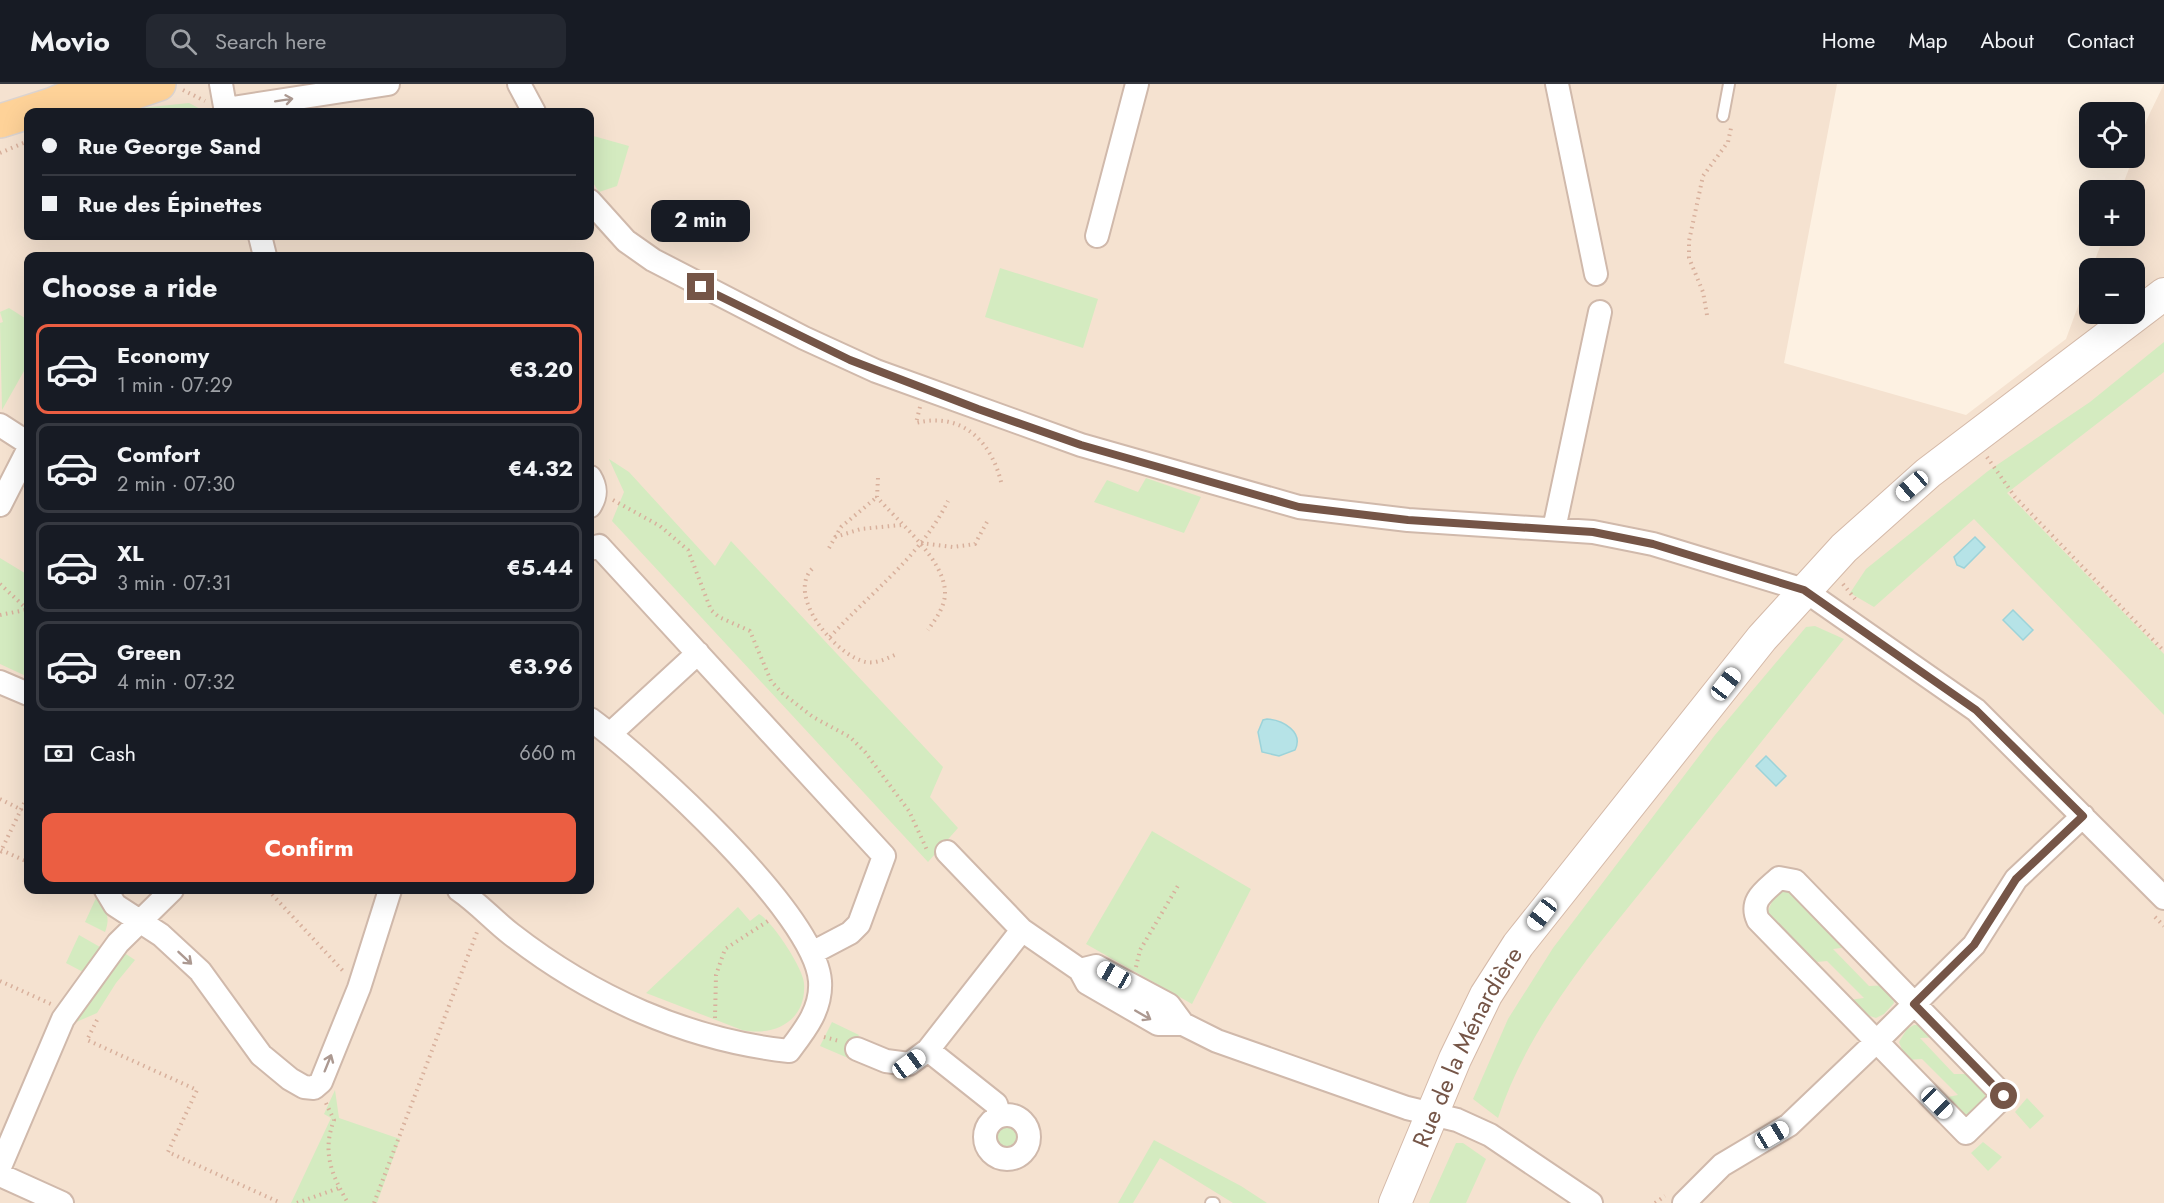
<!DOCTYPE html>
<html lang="en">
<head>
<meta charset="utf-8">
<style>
	:root { --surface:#171b24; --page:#242831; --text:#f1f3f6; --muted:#9ea1a6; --line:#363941; --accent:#eb5e42 }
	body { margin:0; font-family:Jost,sans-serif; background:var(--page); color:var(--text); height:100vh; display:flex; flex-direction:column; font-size:22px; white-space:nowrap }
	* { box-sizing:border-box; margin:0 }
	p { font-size:20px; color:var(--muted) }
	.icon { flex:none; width:33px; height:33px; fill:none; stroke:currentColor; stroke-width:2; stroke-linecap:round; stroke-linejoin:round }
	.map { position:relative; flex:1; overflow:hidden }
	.sheet { position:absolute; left:24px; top:168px; width:570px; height:642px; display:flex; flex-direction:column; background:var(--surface); border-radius:12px; box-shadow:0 6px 24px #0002 }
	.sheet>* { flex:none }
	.hud { position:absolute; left:24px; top:24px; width:570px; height:132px; border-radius:12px; box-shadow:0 6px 24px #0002; display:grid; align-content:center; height:132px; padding:0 18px; background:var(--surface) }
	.buttons { position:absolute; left:2079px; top:18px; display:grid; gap:12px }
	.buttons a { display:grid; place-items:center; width:66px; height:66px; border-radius:12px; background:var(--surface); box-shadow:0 6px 24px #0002; font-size:30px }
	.end { position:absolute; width:27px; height:27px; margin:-14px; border:8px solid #755547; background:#fff; box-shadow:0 0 0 3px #fff }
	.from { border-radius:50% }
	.bubble { position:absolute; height:42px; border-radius:12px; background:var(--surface); box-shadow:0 6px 24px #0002; font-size:20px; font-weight:700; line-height:42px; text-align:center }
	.car { position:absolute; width:18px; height:36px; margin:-18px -9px; border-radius:8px; box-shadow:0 0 4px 2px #0007; background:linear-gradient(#fff 24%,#345 0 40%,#fff 0 76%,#345 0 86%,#fff 0) }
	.hud b { display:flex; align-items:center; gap:21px; height:57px; font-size:22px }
	.hud b+b { border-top:2px solid var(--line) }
	.hud i { width:15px; height:15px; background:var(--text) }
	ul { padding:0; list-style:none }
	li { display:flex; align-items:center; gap:18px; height:90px; margin:0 12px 9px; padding:0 6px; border:3px solid var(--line); border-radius:12px }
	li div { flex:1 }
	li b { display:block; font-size:22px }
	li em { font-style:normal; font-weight:700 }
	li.selected { border-color:var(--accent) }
	li>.icon { width:54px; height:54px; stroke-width:1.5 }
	h2 { padding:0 18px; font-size:27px; line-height:72px }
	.pay { display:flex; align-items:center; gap:15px; height:66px; padding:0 18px; font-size:22px }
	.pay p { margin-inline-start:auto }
	.button { display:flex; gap:12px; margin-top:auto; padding:12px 18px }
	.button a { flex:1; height:69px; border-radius:12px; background:var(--accent); color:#fff; font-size:24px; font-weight:700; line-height:69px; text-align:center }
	header { display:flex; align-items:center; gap:36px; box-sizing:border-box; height:84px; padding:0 30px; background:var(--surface); border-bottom:2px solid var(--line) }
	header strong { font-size:28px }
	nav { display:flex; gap:33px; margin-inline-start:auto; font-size:21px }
	.search { width:420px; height:54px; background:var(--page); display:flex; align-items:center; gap:15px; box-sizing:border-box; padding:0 21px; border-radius:12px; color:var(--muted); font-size:22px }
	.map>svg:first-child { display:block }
	.residential { fill:#f5e2d0; fill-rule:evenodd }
	.green { fill:#d4ebc0 }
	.water { fill:#b6e3e7; stroke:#9cd3d9; stroke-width:1.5 }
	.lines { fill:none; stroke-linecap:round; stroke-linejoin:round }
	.lane-casing { stroke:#d0b9ab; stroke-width:14 }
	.street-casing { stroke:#d0b9ab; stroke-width:26 }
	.secondary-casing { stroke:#d4b9a8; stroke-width:34 }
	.primary-casing { stroke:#dbd3cf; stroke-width:36 }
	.path { stroke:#d8b09c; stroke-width:4; stroke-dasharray:1.5 4.5; stroke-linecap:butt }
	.lane { stroke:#fff; stroke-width:10 }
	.street { stroke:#fff; stroke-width:22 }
	.secondary { stroke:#fff; stroke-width:32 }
	.primary { stroke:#fed298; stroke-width:33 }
	.oneway { stroke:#ac9991 }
	.route { stroke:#755547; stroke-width:8 }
	.labels { text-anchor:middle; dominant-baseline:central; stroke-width:4.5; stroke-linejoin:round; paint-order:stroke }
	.street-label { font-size:24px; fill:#755547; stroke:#fff5e9 }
</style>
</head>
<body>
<header>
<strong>Movio</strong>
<div class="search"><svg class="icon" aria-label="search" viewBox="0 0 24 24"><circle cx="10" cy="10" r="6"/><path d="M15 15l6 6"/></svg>Search here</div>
<nav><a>Home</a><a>Map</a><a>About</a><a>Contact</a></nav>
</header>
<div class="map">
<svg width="2164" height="1119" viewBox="0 0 2164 1119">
	<rect width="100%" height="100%" fill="#fdf1e2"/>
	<path class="residential" d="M0 0H1837L1784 279 1966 331 2066 255 2089 192 2090 230H2134V184H2092L2104 152H2134V106H2121L2148 33 2164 0V1119H0ZM28 28H590V152H28ZM28 172H590V806H28Z"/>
	<path class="green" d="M189 19 206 28C189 29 154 31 141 24Z
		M590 51 629 62 617 102 599 108 590 94Z
		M1000 184 1098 215 1083 264 985 233Z
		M9 224 28 236V280L2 326 0 239 3 238 0 228Z
		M2164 258V288L2007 409 2164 570V631L1974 435 1874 523 1850 509 1866 485 1988 387 2090 318Z
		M609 375 629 388 715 482 731 457 943 683 930 713 958 744 928 778 612 437 624 408Z
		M1146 394 1201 413 1184 449 1094 418 1107 396 1138 408Z
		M0 474 28 491V593L0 580Z
		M1815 542 1844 555C1784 629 1724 705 1664 779 1601 858 1530 937 1498 1034L1473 1015 1508 935 1553 864 1715 651 1806 543Z
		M1152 747 1251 805 1192 920 1086 860Z
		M1787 806 1793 807 1848 863 1833 865 1869 902 1889 901 1894 919 1884 930 1876 934 1864 930 1849 916 1864 914 1827 877 1806 879 1767 829 1775 811Z
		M96 814C106 827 111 832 105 848L85 838Z
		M738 823 750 837 759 830C772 837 803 884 804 899 807 937 774 953 742 946L646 909Z
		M79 851 100 863 83 888 66 879Z
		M123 868 135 876 116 899 97 929 74 939Z
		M832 938 859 951 848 974 820 962Z
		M1914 941H1922L1941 953 1920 954 1954 990H1979C1990 1012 1989 1029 1960 1031L1938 1015 1958 1011 1922 975 1906 976 1899 958 1907 945Z
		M335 1006 339 1034 400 1055 377 1119H291L331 1034 324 1030Z
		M2027 1014 2044 1032 2030 1045 2015 1028Z
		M994 1053a14 14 0 1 1 28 0a14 14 0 1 1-28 0Z
		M1154 1056 1241 1102 1267 1119H1233L1160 1074 1133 1119H1118Z
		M1983 1058 2002 1073 1988 1087 1971 1069Z
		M1456 1059H1463L1486 1075 1466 1119H1429Z"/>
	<path class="water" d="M1975 453 1985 463 1964 484 1957 481 1954 473Z
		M2013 526 2033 546 2023 556 2003 536Z
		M1267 635C1283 636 1304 648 1295 666L1279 672 1262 668 1258 648 1263 636Z
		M1766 672 1786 692 1776 702 1756 682Z"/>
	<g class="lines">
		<g class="lane-casing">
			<path id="lane" d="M1723 32 1729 0
				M1211 1119H1214"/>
		</g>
		<g class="street-casing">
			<path id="street" d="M221 0 226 28
				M519 0 534 28
				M1557 0 1596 190
				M226 25 388 0
				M590 117 626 157 653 176 804 254 876 287 1081 361 1299 423 1408 436 1593 448 1653 460 1804 506 1976 626 2164 814
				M260 152 265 172
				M1097 152 1137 0
				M0 341 28 359
				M590 393C596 403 597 411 590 422
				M0 421 28 366
				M1554 445 1600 228
				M590 465 599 462 884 772 859 840 850 849 812 869
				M0 598 28 610
				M610 650 698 569
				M947 768 1022 846 1080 886 1087 899 1158 940H1183L1217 957 1407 1024 1457 1036 1490 1051 1591 1119
				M1779 794 1795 797 2004 1012 1966 1049 1758 836C1749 816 1765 807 1779 794Z
				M106 806 115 821 161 851 200 887 261 971 290 995 304 1003 314 1004 321 998 359 904 390 806
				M459 806C478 819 493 836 511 850 592 913 687 956 789 967 805 946 822 925 820 897 815 829 646 676 590 635
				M1080 886 1096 882 1169 921 1183 940
				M857 965 886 977 909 980 928 966 1022 846
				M928 966 996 1020 1000 1032
				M985 1053a22 22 0 1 1 44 0a22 22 0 1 1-44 0Z
				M0 1083 63 935 118 859 172 806
				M0 1091 62 1119
				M1684 1119 1722 1081 1789 1041 1877 957 1974 861 2016 795 2083 732"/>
		</g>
		<g class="secondary-casing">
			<g id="secondary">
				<path id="s1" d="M1395 1119 1455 975 1486 911 1518 861 1762 554 1844 464 1928 389 2164 210"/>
			</g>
		</g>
		<g class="primary-casing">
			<path id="primary" d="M79 27 159 0
				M0 37 51 21 101 0"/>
		</g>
		<path class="path" d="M183 6 205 17
			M0 69 28 57
			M1707 231 1703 208 1689 174V157L1703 92 1728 58 1731 44
			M920 323 916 339C963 327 993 359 1002 402
			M1987 373 2015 413 2164 567
			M878 394 877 413C897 437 945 475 945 509 945 523 935 536 928 546
			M613 416 660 442 688 466 711 526 719 533 750 547 771 597 782 609 813 633 850 653 865 668 909 727 927 766
			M835 453 861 445 901 441
			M921 459 953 463 975 460 988 436
			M829 464 841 443 877 413
			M812 485C786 512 836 572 866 578 876 580 888 574 897 570
			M0 500 28 526
			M1843 500 1855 515
			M0 531 25 526
			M830 553C870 509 921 472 948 417
			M0 715 22 726
			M1 766 28 778
			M0 769 28 711
			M268 806 344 888
			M2155 833 2164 842
			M1136 883 1140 866 1179 800
			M0 897 51 920
			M715 934 716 891 725 865 768 837
			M97 936 87 956 197 1006 168 1068 281 1119
			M824 953 839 957
			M326 1019 334 1036C322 1068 331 1090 348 1119
			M297 1119 339 1104
			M374 1119 477 848
			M1655 1119 1665 1112"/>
		<use href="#lane" class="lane"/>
		<use href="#street" class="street"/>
		<use href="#secondary" class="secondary"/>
		<use href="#primary" class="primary"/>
	</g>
	<defs><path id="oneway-shaft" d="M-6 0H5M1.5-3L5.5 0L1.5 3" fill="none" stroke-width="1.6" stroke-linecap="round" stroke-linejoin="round" transform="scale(1.5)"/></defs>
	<g class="oneway">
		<use href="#oneway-shaft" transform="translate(284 16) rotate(-9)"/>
		<use href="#oneway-shaft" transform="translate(185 874) rotate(43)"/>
		<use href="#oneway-shaft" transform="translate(1143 931) rotate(30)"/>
		<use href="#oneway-shaft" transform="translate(328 979) rotate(-68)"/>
	</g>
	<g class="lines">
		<path class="route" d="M701 203 850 276 978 325 1081 361 1299 423 1408 436 1593 448 1653 460 1804 506 1976 626 2083 732 2016 795 1974 861 1914 920 2004 1012"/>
	</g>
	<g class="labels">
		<g class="street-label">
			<text stroke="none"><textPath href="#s1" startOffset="172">Rue de la Ménardière</textPath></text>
		</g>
	</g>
</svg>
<div class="buttons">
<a><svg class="icon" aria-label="locate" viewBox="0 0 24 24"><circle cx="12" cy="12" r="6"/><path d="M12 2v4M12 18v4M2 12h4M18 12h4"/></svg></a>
<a>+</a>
<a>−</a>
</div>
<i class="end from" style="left:2004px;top:1012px"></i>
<i class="end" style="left:701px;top:203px"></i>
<div class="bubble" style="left:651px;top:116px;width:99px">2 min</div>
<i class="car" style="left:1912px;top:402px;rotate:229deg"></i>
<i class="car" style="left:1726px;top:600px;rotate:38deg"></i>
<i class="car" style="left:1542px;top:830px;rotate:218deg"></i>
<i class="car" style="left:1114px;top:891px;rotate:299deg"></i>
<i class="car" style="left:909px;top:980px;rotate:54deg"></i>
<i class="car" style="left:1937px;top:1019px;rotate:135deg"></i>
<i class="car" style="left:1772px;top:1051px;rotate:59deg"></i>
<div class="hud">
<b><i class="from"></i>Rue George Sand</b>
<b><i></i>Rue des Épinettes</b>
</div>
<section class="sheet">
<h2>Choose a ride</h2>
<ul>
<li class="selected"><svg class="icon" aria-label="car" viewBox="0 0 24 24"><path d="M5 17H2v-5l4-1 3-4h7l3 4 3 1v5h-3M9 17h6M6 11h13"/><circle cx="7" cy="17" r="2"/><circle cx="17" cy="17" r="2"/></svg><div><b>Economy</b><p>1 min · 07:29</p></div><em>€3.20</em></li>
<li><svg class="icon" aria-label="car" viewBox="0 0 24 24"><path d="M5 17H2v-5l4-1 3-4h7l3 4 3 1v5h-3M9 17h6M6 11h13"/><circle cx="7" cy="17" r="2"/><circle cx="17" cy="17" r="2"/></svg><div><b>Comfort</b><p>2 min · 07:30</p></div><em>€4.32</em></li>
<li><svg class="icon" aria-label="car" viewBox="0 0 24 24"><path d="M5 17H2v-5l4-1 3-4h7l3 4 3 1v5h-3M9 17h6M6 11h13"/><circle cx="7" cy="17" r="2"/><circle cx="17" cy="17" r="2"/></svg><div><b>XL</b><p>3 min · 07:31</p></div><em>€5.44</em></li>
<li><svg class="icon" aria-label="car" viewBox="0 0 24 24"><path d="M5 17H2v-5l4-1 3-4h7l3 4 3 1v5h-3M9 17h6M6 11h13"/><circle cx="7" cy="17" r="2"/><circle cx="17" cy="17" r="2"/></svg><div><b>Green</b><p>4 min · 07:32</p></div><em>€3.96</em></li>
</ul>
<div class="pay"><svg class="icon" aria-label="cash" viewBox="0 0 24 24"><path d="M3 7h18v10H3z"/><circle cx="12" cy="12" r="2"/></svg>Cash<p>660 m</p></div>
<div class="button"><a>Confirm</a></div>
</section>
</div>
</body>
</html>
